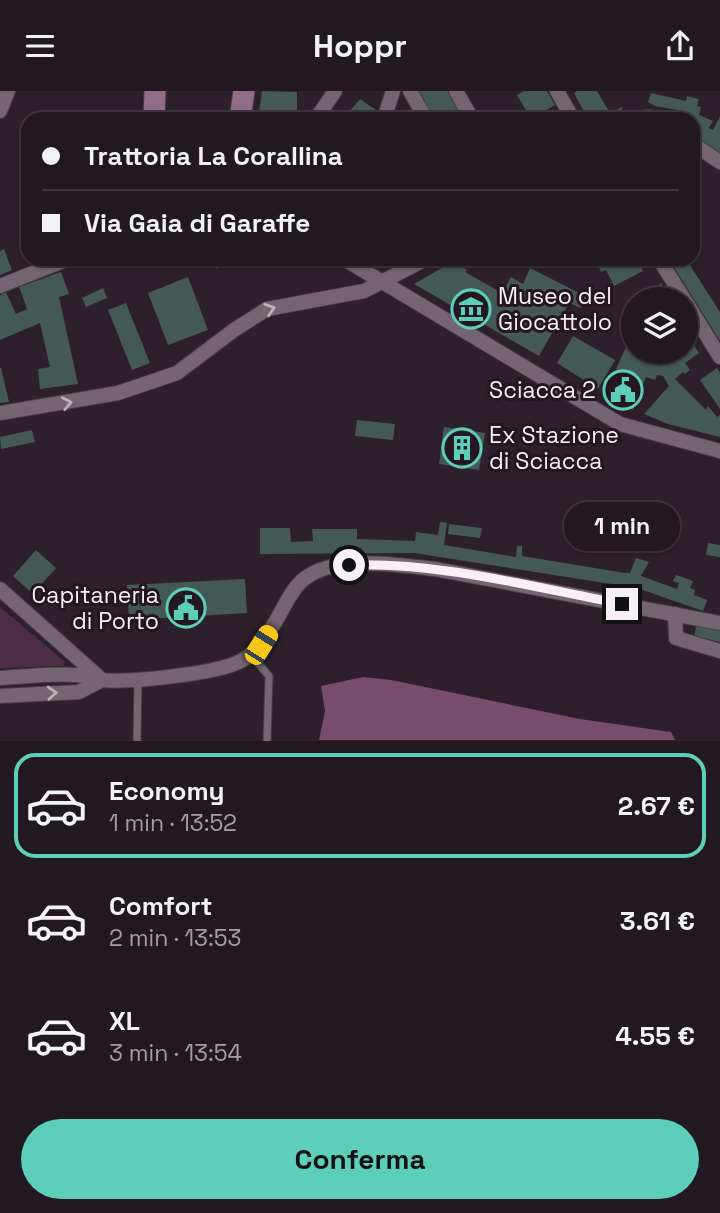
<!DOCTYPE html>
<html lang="it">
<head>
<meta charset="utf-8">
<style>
	:root { --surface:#221820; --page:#2e252d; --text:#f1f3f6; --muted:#a2a0a5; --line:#3f373e; --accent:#5cceba }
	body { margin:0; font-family:"Space Grotesk",sans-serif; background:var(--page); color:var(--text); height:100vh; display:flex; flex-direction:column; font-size:26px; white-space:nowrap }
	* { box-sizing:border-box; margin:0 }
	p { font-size:23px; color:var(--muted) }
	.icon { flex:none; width:38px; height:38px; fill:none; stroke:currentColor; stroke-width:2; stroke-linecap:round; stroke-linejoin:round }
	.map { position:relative; height:650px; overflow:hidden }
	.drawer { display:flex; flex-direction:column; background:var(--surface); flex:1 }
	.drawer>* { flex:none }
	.top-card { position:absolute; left:21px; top:21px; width:679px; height:154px; border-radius:21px; box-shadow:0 2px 5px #0004,0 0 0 2px var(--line); display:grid; align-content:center; height:154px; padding:0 21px; background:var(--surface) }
	.buttons { position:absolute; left:621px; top:196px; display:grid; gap:14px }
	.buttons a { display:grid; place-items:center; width:77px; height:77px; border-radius:50%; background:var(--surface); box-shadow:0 2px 5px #0004,0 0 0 2px var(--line); font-size:35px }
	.end { position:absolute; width:32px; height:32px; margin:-16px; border:9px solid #f9eff6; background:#111; box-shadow:0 0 0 4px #111 }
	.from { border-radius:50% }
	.bubble { position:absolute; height:49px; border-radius:24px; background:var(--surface); box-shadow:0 2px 5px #0004,0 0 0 2px var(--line); font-size:23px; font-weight:800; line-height:49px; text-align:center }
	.car { position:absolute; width:21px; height:42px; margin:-21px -10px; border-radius:9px; box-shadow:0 0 5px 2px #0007; background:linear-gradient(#f5c518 24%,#345 0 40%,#f5c518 0 76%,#345 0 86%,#f5c518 0) }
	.top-card b { display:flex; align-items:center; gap:24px; height:66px; font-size:26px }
	.top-card b+b { border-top:2px solid var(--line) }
	.top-card i { width:18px; height:18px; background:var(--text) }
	ul { padding:12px 0 0; list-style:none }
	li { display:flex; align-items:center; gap:21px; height:105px; margin:0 14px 10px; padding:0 7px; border:4px solid transparent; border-radius:21px }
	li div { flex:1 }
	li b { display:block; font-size:26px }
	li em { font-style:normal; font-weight:800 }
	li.on { border-color:var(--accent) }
	li>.icon { width:63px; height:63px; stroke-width:1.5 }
	.action { display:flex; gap:14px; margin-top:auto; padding:14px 21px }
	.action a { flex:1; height:80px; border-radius:42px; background:var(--accent); color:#111; font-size:28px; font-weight:800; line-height:80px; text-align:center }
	header { display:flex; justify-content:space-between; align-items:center; height:91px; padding:0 21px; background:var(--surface); font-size:32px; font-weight:800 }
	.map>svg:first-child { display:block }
	.green { fill:#4c2f45 }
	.water { fill:#774c6c }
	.building { fill:#445954 }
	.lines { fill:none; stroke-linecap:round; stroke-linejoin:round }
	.lane-casing { stroke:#473c44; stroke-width:9 }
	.street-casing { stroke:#473c44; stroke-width:16 }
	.secondary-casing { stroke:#473c44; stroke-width:23 }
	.lane { stroke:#746570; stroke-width:7 }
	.street { stroke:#746570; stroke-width:14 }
	.secondary { stroke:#906e87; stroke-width:21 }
	.oneway { stroke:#bdb1ba }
	.route { stroke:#f9eff6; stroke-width:9 }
	.labels { text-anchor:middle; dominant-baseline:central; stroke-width:6; stroke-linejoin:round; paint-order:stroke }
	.poi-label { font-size:23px; fill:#f9eff6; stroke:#241720; text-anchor:start }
</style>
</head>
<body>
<header><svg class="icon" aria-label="menu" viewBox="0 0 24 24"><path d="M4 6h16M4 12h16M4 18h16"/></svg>Hoppr<svg class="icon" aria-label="share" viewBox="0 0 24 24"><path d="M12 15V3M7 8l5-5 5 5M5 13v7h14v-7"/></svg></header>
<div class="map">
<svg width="720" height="650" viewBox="0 0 720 650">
	<rect width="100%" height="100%" fill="#2e202a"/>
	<path class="green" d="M0 516 65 571 63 575 0 577Z"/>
	<path class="water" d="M363 586 391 589 580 628 671 641 675 649H319L325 620 321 595Z"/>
	<path class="building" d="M262 0 297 1V23L281 28H258Z
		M418 0H448L464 28H434Z
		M524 0H547L555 14 531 28 517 4Z
		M577 0H597L610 22 622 16V28H588L574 2Z
		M651 2 686 10 687 5 699 8 697 15 701 16 699 24 713 30 709 37 713 39 720 25V63L693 43V28H684L683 20 655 15 648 11Z
		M360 8 379 21 374 28H329L334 20 344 27Z
		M4 158 12 179 0 184V160Z
		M212 168H242L216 178Z
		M376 168H407L391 177Z
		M595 168H637L643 180 614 195 606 179 601 181Z
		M669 168H686L720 221V250Z
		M454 170 467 179 465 181 502 202 511 186 523 193 530 177 587 206 581 217 569 212 539 265 414 193Z
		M61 181 69 203 59 206 78 293 40 298 38 278 50 276 40 232 0 249V204L6 201 16 223 27 218 19 196Z
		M188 186 208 239 168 254 148 202Z
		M661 192 671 208H641Z
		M103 197 107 207 86 216 82 207Z
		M126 212 150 272 132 279 108 219Z
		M686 243 699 262 685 272 690 279 685 283 683 281 675 288 706 319 708 315 717 326 720 324V346L668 333 644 323 669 295 663 285 657 284 655 289 646 286 633 319 612 308 624 282 616 278 626 256 650 266 656 261H686Z
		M573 245 615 269 598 298 557 272Z
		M0 277H1L9 311 0 312Z
		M717 277 720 282V318L700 289Z
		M357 329 395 333 393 349 355 345Z
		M444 336 485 342 479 379 439 373Z
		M32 339 35 351 1 358 0 346Z
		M440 431 447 432 444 454 516 466 517 455H522V465L625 482H630L636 467 649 471 641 485 677 498 679 492 673 490 676 484 693 490 690 497 695 499 694 504 707 509 703 520 637 497 414 462 260 463V437H290L291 451 313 450 312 438H357V448L415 450 416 441 438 444Z
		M449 433 482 437 480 447 448 443Z
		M708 452 720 454V466L706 464Z
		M36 459 56 477 33 503 13 485Z
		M245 488 247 522 129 529 127 494Z
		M697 533 720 538V551L694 545Z"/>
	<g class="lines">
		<g class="lane-casing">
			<path id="lane" d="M251 564 269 585 267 650
				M137 650 138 589"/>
		</g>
		<g class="street-casing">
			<path id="street" d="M410 0 426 28
				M456 0 472 28
				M557 0 573 28
				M0 20 8 0
				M316 28 335 0
				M384 28 393 0
				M635 28 650 26 654 28
				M693 53 720 71
				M344 168 620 333 720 360
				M659 168 684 208
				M0 195 68 168
				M686 211 720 266
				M0 322 118 302 177 282 234 239 267 218 364 200 426 168
				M0 498 101 588
				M675 523 676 547 720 560
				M0 587C25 586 50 582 75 584 84 584 92 588 101 589 129 592 208 583 234 573 254 566 263 550 274 533 283 519 291 498 304 488 335 463 398 474 435 478L720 532
				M0 605 79 601 102 589"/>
		</g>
		<g class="secondary-casing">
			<path id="secondary" d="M154 28 155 0
				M240 28 244 0"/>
		</g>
		<use href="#lane" class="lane"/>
		<use href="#street" class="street"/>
		<use href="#secondary" class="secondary"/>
	</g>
	<defs><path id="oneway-chevron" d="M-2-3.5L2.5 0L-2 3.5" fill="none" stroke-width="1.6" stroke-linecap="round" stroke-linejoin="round" transform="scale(1.75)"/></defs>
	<g class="oneway">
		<use href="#oneway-chevron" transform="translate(270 218) rotate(-18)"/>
		<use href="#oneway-chevron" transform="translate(67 312) rotate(-11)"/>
		<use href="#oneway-chevron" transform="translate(52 602) rotate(-3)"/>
	</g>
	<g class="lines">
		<path class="route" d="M349 474C441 471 532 496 622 513"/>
	</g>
	<defs>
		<g id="museum-ring" transform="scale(2.0125)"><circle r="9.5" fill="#241720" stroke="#5cceba" stroke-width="1.5"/><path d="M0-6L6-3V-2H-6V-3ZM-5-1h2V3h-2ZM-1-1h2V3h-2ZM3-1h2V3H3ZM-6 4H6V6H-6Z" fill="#5cceba"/></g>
		<g id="civic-ring" transform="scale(2.0125)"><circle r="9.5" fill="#241720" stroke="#5cceba" stroke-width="1.5"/><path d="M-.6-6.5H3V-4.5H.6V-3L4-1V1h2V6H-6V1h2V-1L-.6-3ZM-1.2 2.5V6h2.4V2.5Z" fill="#5cceba"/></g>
		<g id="building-ring" transform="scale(2.0125)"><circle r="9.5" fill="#241720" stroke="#5cceba" stroke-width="1.5"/><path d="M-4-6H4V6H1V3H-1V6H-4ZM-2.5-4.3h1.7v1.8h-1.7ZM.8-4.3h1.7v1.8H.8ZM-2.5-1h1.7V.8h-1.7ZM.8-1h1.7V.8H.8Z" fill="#5cceba"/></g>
	</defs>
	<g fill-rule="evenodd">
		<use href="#museum-ring" x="471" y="218"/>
		<use href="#civic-ring" x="623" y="299"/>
		<use href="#building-ring" x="462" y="357"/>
		<use href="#civic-ring" x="186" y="517"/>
	</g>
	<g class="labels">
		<g class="poi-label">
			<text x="498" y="205">Museo del<tspan x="498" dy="26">Giocattolo</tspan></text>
			<text x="596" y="299" text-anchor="end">Sciacca 2</text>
			<text x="489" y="344">Ex Stazione<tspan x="489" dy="26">di Sciacca</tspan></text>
			<text x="159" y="504" text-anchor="end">Capitaneria<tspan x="159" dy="26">di Porto</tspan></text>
		</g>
	</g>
</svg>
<div class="buttons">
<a><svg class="icon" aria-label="layers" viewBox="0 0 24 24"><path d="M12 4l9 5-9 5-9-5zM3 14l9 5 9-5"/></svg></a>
</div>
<i class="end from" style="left:349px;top:474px"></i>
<i class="end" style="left:622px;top:513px"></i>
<div class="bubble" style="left:564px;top:411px;width:116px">1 min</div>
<i class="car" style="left:261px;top:554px;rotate:32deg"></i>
<div class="top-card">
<b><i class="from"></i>Trattoria La Corallina</b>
<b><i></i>Via Gaia di Garaffe</b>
</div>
</div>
<section class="drawer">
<ul>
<li class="on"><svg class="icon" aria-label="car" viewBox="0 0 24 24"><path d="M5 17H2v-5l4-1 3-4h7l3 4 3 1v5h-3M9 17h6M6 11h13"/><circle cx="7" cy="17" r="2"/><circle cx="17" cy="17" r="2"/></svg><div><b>Economy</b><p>1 min · 13:52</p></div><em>2.67 €</em></li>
<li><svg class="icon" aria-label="car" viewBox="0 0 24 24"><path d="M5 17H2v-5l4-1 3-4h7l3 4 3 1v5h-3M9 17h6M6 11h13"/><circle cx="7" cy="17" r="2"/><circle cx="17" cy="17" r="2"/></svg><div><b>Comfort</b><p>2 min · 13:53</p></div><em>3.61 €</em></li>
<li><svg class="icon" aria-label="car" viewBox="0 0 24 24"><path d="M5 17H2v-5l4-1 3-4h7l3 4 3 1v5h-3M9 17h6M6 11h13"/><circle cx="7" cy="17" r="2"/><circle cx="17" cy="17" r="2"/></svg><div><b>XL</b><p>3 min · 13:54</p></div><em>4.55 €</em></li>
</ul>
<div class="action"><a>Conferma</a></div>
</section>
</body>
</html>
